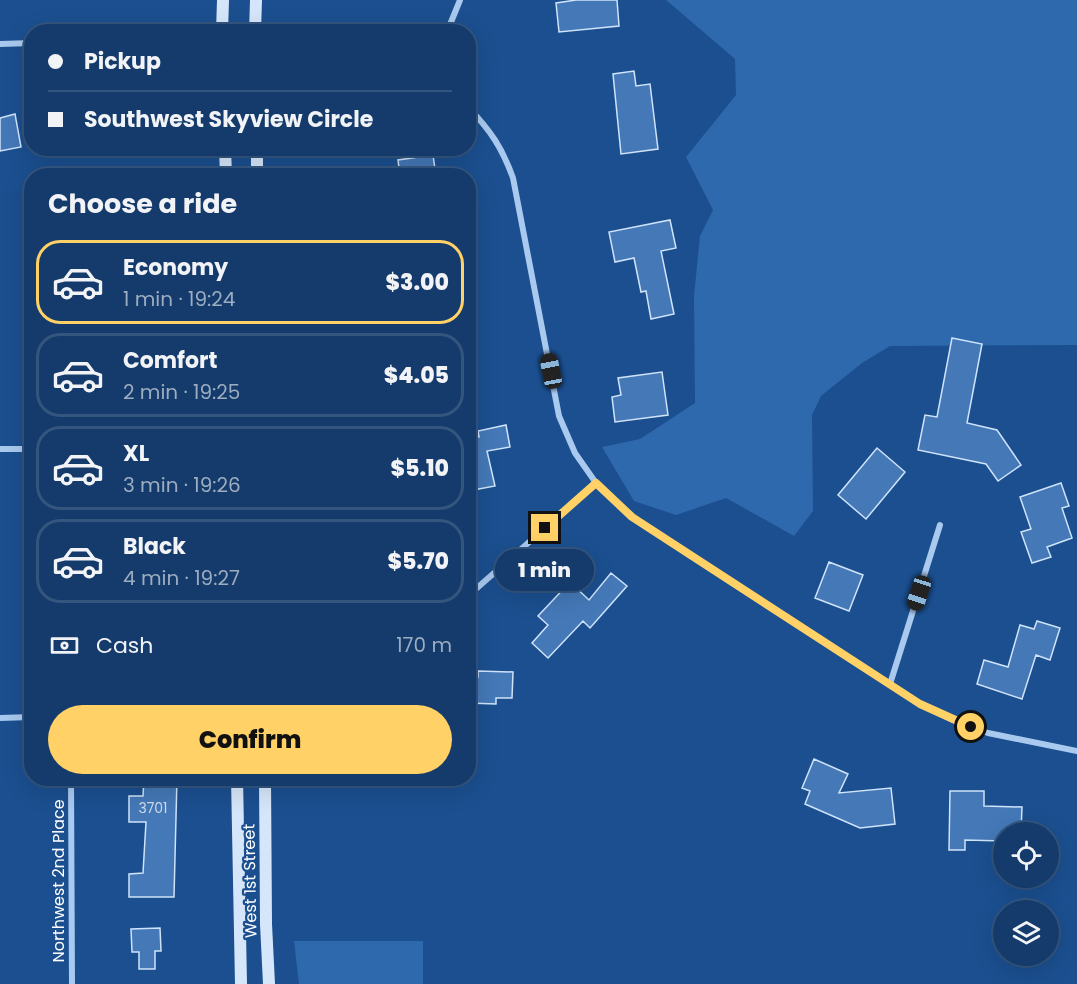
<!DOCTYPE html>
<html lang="en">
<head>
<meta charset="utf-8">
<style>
	:root { --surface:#143b6b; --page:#1d4271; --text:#f1f3f6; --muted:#9dadc1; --line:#33557e; --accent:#ffd166 }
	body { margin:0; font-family:Poppins,sans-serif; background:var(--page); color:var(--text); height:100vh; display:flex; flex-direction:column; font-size:22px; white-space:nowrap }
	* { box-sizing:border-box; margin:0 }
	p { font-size:20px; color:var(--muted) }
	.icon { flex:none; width:33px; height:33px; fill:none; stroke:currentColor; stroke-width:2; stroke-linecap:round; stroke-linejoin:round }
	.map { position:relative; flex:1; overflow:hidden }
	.panel { position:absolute; left:24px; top:168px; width:452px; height:618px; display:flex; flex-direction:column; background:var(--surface); border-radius:24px; box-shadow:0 6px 24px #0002,0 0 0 2px var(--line) }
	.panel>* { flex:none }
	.top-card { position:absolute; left:24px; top:24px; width:452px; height:132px; border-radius:24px; box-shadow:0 6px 24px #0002,0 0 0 2px var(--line); display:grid; align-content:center; height:132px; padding:0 24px; background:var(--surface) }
	.tools { position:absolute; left:993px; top:822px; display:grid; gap:12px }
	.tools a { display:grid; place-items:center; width:66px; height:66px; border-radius:50%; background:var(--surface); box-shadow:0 6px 24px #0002,0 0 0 2px var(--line); font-size:30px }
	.end { position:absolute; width:27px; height:27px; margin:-14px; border:8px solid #ffd166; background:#111; box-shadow:0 0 0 3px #111 }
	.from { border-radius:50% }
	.bubble { position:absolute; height:42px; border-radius:21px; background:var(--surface); box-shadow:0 6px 24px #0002,0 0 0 2px var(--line); font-size:20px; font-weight:800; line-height:42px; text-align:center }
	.car { position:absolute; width:18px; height:36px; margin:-18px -9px; border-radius:8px; box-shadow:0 0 4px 2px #0007; background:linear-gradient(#222 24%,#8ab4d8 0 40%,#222 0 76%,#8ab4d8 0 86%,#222 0) }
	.top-card b { display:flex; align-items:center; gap:21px; height:57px; font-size:22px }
	.top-card b+b { border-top:2px solid var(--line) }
	.top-card i { width:15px; height:15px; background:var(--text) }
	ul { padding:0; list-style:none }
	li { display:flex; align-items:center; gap:18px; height:84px; margin:0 12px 9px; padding:0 12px; border:3px solid var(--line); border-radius:24px }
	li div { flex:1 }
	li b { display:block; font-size:22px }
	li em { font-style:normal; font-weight:800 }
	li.on { border-color:var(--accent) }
	li>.icon { width:54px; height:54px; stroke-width:1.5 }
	h2 { padding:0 24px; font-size:27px; line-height:72px }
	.pay { display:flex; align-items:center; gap:15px; height:66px; padding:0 24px; font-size:22px }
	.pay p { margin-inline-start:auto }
	.action { display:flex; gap:12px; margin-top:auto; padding:12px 24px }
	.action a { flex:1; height:69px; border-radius:36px; background:var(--accent); color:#111; font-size:24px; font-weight:800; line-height:69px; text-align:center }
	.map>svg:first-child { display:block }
	.green { fill:#2e69ad }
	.building { fill:#4478b7; stroke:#cfe3fa; stroke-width:1.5 }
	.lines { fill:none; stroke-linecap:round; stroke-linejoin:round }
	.minor { stroke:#a9c9ee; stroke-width:6 }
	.secondary { stroke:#d6e6fa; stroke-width:12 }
	.route { stroke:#ffd166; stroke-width:8 }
	.labels { text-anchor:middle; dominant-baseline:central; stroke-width:4.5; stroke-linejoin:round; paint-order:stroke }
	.number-label { font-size:14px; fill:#d0dded }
	.street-label { font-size:16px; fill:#fff; stroke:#1b4f8f }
</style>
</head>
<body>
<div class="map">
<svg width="1077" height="984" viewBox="0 0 1077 984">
	<rect width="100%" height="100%" fill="#1b4f8f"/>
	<path class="green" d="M666 0H1077V345L890 346 862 363 821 396 812 415 813 511 794 536 726 498 676 515 634 501 602 447 640 439 695 403 694 296 700 236 713 210 686 157 736 95 735 59Z
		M294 941H423V984H299Z"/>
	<path class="building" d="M576 0H617L619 26 559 32 556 3Z
		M634 71 636 86 650 84 658 149 621 154 613 74Z
		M15 114 21 147 0 151V118Z
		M433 155 436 176H400L398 160Z
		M670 220 676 248 661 251 674 314 651 319 646 291 641 292 634 258 615 262 609 232Z
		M952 338 982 344 967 423 997 430 1021 465 998 481 986 464 918 450 925 415 937 417Z
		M662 372 668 415 615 422 612 397 621 395 618 378Z
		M506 425 510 447 487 451 495 486 468 491V439L479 437 478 431Z
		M877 448 905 472 866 519 838 495Z
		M1061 483 1069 506 1062 508 1072 538 1047 547 1051 557 1032 563 1021 532 1031 529 1020 497Z
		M829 562 863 575 849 611 815 598Z
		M611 573 627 586 590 628 583 621 548 658 532 643 548 625 538 616 570 582 589 600Z
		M1037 621 1060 628 1050 660 1036 655 1022 699 977 684 984 660 1008 667 1020 625 1034 629Z
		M478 671 513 672 512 698H496V704L468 703V677H478Z
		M814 759 848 774 839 793 891 788 895 824 860 828 805 804 810 791 802 788Z
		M144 778H177L174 897H129V874L143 873 146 822H129V796H143Z
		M950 791H984V806L1022 807 1021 832H1004V841L965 840V850H949Z
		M160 928 161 951H155V969H139V952H132L131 929Z"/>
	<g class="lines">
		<path class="minor" d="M447 32 460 0
			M0 44 32 43
			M468 107C490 130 502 147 513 178L559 416 575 453 596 483 632 517 920 704 953 720 988 733 1077 751
			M0 449H32
			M477 588 596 483
			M890 684 940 525
			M0 718 32 717
			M71 778 72 984"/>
		<path class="secondary" d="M222 32 223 0
			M255 32 256 0
			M225 148 226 176
			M257 148V176
			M237 778 241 984
			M265 778 266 924 269 984"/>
	</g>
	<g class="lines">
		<path class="route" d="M545 528 596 483 632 517 920 704 971 727"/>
	</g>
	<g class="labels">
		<g class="number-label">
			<text x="153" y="808">3701</text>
		</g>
		<g class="street-label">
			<text transform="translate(58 881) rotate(-90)">Northwest 2nd Place</text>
			<text transform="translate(250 881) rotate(-91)">West 1st Street</text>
		</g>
	</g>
</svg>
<div class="tools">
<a><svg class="icon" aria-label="locate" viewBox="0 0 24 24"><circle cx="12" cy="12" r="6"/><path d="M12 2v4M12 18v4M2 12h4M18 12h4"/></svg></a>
<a><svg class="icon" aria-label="layers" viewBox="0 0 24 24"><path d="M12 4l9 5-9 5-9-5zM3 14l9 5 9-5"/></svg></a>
</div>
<i class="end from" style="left:971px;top:727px"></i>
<i class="end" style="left:545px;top:528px"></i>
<div class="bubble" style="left:495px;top:549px;width:99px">1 min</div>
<i class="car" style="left:551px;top:371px;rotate:349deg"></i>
<i class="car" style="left:919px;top:593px;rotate:198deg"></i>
<div class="top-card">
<b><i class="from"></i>Pickup</b>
<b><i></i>Southwest Skyview Circle</b>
</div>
<section class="panel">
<h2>Choose a ride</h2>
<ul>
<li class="on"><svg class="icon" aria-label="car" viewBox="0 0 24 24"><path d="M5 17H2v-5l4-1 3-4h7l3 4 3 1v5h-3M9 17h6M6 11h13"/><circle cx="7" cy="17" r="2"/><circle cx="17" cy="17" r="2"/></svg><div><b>Economy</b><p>1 min · 19:24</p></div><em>$3.00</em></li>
<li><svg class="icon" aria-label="car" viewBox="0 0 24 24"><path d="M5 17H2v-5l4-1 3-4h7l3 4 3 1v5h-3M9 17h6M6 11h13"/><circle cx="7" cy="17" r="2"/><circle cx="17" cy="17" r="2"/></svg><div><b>Comfort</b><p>2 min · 19:25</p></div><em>$4.05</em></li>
<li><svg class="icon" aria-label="car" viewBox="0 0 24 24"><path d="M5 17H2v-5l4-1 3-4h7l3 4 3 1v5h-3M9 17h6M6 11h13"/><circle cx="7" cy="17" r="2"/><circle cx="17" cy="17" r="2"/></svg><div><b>XL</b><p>3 min · 19:26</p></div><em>$5.10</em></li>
<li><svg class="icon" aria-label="car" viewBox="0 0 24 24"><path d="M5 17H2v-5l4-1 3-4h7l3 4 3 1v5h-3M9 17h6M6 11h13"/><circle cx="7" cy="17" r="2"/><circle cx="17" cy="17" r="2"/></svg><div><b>Black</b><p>4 min · 19:27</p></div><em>$5.70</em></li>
</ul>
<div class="pay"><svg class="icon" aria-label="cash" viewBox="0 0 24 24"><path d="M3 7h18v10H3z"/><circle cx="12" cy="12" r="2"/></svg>Cash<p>170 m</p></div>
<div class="action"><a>Confirm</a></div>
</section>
</div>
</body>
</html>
